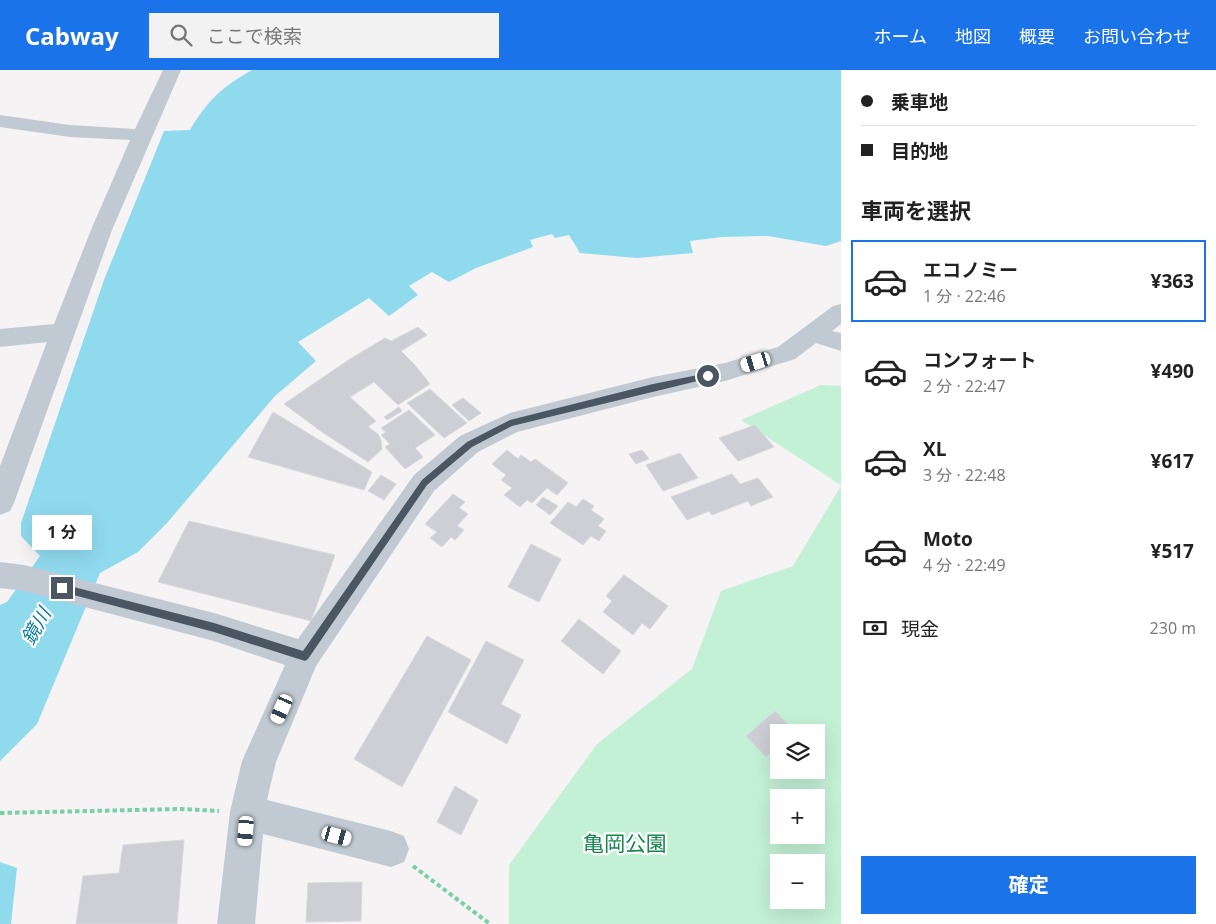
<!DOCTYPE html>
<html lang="ja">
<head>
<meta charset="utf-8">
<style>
	:root { --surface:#fff; --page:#f2f2f2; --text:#222; --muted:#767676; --line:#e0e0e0; --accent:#1a73e8 }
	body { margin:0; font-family:"Open Sans","Noto Sans JP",sans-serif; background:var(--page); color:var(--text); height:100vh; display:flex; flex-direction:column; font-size:19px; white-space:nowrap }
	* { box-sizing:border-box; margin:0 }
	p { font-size:16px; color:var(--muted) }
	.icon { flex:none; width:28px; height:28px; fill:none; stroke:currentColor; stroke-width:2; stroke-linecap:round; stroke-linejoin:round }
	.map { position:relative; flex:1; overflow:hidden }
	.panel { display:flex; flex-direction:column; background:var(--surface); width:375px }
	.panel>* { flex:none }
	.hud { display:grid; align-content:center; height:110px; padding:0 20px; background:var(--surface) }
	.buttons { position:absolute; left:770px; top:654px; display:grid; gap:10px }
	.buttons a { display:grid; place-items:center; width:55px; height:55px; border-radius:0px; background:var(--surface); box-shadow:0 5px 20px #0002; font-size:25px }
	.end { position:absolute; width:22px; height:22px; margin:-11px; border:6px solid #4a5661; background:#fff; box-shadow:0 0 0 2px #fff }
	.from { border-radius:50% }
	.bubble { position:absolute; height:35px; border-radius:0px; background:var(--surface); box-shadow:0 5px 20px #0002; font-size:16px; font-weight:700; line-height:35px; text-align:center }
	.car { position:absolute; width:15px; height:30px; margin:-15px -8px; border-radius:6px; box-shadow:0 0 4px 1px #0007; background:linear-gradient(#fff 24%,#345 0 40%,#fff 0 76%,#345 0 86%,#fff 0) }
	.hud b { display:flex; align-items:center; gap:18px; height:48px; font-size:19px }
	.hud b+b { border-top:1px solid var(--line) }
	.hud i { width:12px; height:12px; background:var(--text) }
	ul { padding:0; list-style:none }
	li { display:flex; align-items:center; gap:15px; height:82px; margin:0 10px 8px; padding:0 10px; border:2px solid transparent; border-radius:0px }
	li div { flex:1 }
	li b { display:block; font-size:19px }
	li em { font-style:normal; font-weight:700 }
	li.selected { border-color:var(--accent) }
	li>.icon { width:45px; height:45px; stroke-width:1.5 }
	h2 { padding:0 20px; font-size:22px; line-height:60px }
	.pay { display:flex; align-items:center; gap:12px; height:55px; padding:0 20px; font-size:19px }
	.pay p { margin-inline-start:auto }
	.primary-button { display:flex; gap:10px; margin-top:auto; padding:10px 20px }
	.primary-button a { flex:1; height:58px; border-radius:0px; background:var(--accent); color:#fff; font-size:20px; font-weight:700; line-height:58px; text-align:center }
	header { display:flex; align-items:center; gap:30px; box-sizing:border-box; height:70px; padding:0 25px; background:var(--accent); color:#fff }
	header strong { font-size:24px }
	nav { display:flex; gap:28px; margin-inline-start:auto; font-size:18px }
	.search { width:350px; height:45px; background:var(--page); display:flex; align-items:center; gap:12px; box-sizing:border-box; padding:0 18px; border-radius:0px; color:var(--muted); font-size:19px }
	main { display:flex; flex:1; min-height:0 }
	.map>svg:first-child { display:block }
	.green { fill:#c3f1d5; fill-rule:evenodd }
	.water { fill:#90daee }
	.building { fill:#cdcfd5; stroke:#d7d9de }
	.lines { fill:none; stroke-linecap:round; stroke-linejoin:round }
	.path { stroke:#7ad0a6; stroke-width:4; stroke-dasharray:4.5 3; stroke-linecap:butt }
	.minor { fill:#c1cad2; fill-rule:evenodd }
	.route { fill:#4a5661 }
	.labels { text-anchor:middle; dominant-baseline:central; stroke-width:4.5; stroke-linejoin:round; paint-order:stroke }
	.water-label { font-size:19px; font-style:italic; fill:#0c7c9b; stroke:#fff }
	.near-park-label { font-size:21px; fill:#17864f; stroke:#fff }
</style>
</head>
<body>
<header>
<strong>Cabway</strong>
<div class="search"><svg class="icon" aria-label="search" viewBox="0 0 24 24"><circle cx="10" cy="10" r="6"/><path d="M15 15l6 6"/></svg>ここで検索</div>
<nav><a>ホーム</a><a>地図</a><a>概要</a><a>お問い合わせ</a></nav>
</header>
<main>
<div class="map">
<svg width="841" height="854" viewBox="0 0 841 854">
	<rect width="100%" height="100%" fill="#f5f3f3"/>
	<path class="green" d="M821 315 841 316V415L741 350Z
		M841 416V854H509V795L597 674 692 599 721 521 793 496ZM779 662H816V700H779ZM779 728H816V765H779ZM779 792H816V830H779Z"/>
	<path class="water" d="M252 0H841V171L826 176 768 166 722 167 690 171 693 183 637 188 580 183 569 165 555 168 552 164 530 170 533 177 476 198 449 212 432 202 409 216 418 225 389 246 369 228 298 272 316 291 275 326 167 453 138 482 100 503 37 654 0 691V535L7 532 40 486 21 466V453L104 210 164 61 190 60C207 31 222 17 252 0Z
		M0 792 17 798 11 854H0Z"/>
	<path class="building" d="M418 257 427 265 401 281 414 294 430 314 398 335 374 312 350 327 376 351 368 357 378 364 381 370 382 379 368 392 322 362 284 334 350 289 385 268 391 271Z
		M430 319 467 353 444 368 407 333Z
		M463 328 481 343 469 351 452 335Z
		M399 337 402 341 387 350 384 347Z
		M409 340 435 365 415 378 423 387 405 399 385 377 390 374 381 365 386 362 381 358Z
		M273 342 372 402 364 420 248 387Z
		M755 355 774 377 738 391 719 368Z
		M507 380 518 389 521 385 531 392 535 389 568 413 557 425 547 418 532 433 527 430 520 437 504 425 512 418 501 410 506 405 492 394Z
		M642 380 649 389 636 394 629 384Z
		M680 383 698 408 663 421 646 395Z
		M732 404 740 414 758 408 773 427 751 436 748 431 712 445 709 441 687 450 671 427Z
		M381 405 396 414 384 430 368 421Z
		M453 424 465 432 459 438 468 444 457 456 464 460 455 470 451 467 442 477 430 468 437 462 425 454Z
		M543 427 558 436 550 445 536 435Z
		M583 429 594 436 591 440 604 449 598 456 606 461 599 471 591 466 583 475 550 453 568 432 576 437Z
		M189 451 335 485 311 551 158 512Z
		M531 474 561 489 539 532 508 517Z
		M624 505 668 536 650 559 642 553 633 565 603 542 612 531 606 526Z
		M579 549 621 581 603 604 561 571Z
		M427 566 471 590 402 717 354 689Z
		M486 571 524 590 501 634 521 645 507 674 448 642Z
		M775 641 795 662H779V676L766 687 746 666Z
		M455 716 478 730 461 765 437 752Z
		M184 770 177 854H76L83 806 119 803 123 775Z
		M362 812 361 851 306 852 308 813Z"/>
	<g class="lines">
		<path class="path" d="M0 743 181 739 219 741
			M413 796 490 854"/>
		<path class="minor" d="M163 0H181L112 160 14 433 10 441 0 445V396L47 272 0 277V259L54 254 91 160 130 70 70 67 0 57V45L70 55 135 59Z
			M841 234V254L832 261 841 263V281L816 273 795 289 725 311 653 327 517 362 478 382 434 421 316 596 276 692 267 730 391 761 404 766 409 779 404 792 391 797 263 764 255 854H217L230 742 242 691 285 595 214 571 24 521 0 518V492L24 495 214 543 298 569 414 405 460 366 510 343 653 307 725 293 778 277 833 236Z"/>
	</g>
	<path class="route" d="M708 303 710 304V308L512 356 472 377 427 415 308 589 305 591 214 562 62 522 57 518 62 514 214 553 303 581 422 410 467 372 510 350 653 314Z"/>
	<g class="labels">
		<g class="water-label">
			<text transform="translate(36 556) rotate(-60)">鏡川</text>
		</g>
		<g class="near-park-label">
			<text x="625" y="773">亀岡公園</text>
		</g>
	</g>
</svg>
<div class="buttons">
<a><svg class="icon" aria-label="layers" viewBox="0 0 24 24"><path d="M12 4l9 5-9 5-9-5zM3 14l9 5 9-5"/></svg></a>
<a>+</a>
<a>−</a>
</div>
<i class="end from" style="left:708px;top:306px"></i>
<i class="end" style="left:62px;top:518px"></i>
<div class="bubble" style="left:32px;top:445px;width:60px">1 分</div>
<i class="car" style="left:756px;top:292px;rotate:253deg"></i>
<i class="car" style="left:282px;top:639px;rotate:204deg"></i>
<i class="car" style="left:246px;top:761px;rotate:185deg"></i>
<i class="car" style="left:337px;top:766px;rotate:105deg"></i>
</div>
<section class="panel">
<div class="hud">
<b><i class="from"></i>乗車地</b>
<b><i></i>目的地</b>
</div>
<h2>車両を選択</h2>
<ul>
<li class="selected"><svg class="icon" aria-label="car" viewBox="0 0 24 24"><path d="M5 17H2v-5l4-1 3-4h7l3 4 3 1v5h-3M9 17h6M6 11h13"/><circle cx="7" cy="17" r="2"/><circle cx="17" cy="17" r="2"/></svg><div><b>エコノミー</b><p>1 分 · 22:46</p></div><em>¥363</em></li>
<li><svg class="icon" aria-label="car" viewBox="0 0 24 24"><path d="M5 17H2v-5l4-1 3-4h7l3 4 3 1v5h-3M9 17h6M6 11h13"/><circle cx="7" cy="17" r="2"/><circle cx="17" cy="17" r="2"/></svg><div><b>コンフォート</b><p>2 分 · 22:47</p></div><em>¥490</em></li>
<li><svg class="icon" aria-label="car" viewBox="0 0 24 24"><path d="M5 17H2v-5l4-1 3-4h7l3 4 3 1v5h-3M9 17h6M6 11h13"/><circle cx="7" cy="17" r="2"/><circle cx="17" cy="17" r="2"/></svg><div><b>XL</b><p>3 分 · 22:48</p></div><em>¥617</em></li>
<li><svg class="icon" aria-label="car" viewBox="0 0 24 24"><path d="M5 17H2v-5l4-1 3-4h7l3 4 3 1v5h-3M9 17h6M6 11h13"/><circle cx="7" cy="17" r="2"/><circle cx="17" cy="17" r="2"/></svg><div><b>Moto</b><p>4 分 · 22:49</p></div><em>¥517</em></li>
</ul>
<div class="pay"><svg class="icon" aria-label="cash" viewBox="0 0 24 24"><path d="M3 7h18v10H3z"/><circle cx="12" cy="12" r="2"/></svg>現金<p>230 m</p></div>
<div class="primary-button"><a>確定</a></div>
</section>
</main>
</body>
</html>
